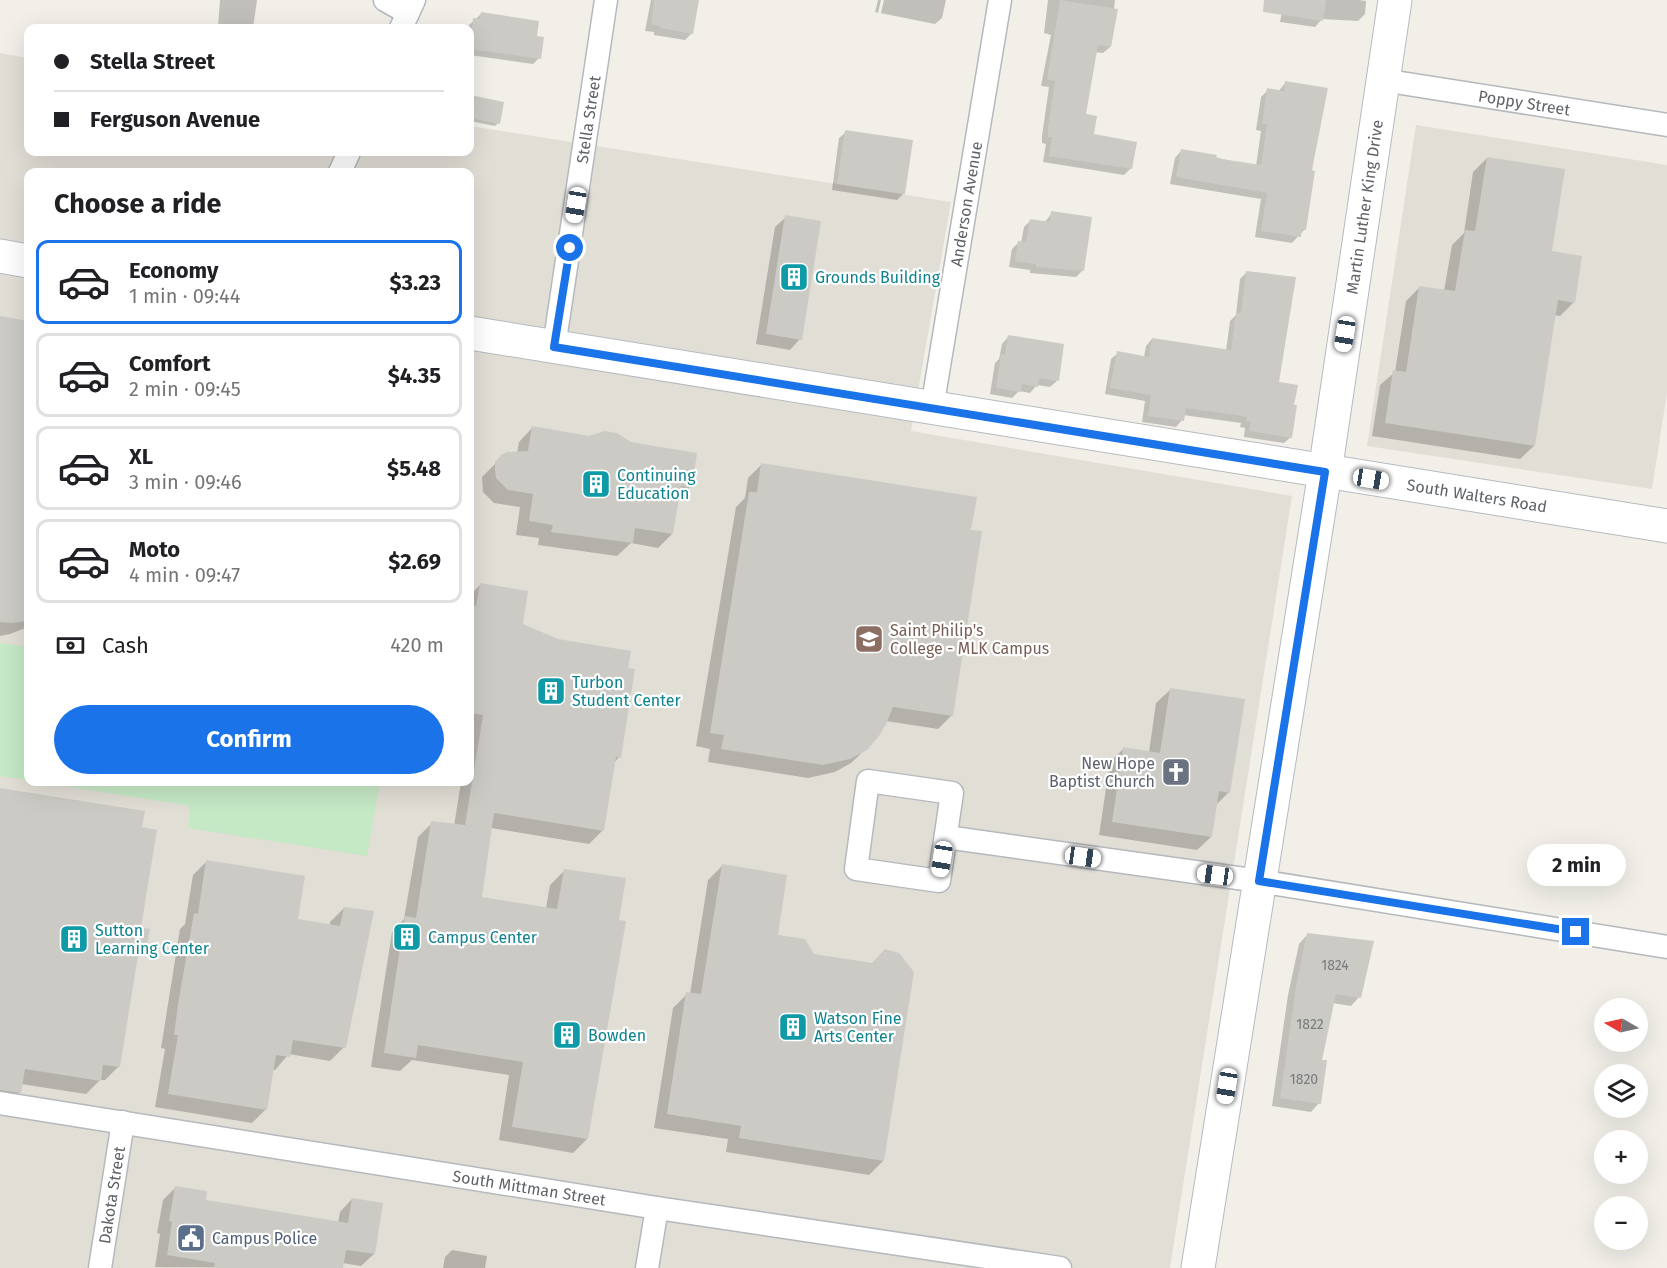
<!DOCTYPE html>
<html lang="en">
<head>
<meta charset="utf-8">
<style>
	:root { --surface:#fff; --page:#f2f2f2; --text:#202124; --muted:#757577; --line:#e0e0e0; --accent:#1a73e8 }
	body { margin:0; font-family:"Fira Sans",sans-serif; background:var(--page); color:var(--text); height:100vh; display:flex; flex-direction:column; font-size:22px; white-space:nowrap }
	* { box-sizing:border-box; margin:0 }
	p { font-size:20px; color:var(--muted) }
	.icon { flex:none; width:33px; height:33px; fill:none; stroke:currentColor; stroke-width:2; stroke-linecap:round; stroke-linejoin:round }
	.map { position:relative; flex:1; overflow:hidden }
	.sheet { position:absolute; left:24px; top:168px; width:450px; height:618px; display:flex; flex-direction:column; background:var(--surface); border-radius:12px; box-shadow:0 6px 24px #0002 }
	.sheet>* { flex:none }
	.guide { position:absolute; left:24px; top:24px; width:450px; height:132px; border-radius:12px; box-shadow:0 6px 24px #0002; display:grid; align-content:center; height:132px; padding:0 30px; background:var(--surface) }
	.needle { width:39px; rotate:279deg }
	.buttons { position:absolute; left:1594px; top:998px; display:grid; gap:12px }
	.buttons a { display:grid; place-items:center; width:54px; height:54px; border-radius:50%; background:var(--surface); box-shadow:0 6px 24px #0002; font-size:30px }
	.end { position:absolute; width:27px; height:27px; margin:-14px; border:8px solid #1a73e8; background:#fff; box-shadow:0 0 0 3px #fff }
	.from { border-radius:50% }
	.bubble { position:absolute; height:42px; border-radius:21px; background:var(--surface); box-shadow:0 6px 24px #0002; font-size:20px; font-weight:700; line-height:42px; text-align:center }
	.car { position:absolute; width:18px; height:36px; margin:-18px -9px; border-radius:8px; box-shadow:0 0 4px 2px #0007; background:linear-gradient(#fff 24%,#345 0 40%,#fff 0 76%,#345 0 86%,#fff 0) }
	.guide b { display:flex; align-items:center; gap:21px; height:57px; font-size:22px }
	.guide b+b { border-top:2px solid var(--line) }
	.guide i { width:15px; height:15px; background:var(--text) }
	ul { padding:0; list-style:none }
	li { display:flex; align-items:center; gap:18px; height:84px; margin:0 12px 9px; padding:0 18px; border:3px solid var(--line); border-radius:12px }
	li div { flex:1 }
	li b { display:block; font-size:22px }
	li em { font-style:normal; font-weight:700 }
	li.current { border-color:var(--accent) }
	li>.icon { width:54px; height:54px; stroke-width:1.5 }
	h2 { padding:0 30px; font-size:27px; line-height:72px }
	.pay { display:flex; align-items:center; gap:15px; height:66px; padding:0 30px; font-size:22px }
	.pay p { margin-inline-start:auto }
	.primary-button { display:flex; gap:12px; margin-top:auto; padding:12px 30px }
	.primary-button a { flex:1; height:69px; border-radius:36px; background:var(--accent); color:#fff; font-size:24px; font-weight:700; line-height:69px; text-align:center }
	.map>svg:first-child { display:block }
	.education { fill:#e1ded6; fill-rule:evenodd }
	.green { fill:#c5e8c5 }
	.shadow { fill:#0003 }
	.building { fill:#cccac5 }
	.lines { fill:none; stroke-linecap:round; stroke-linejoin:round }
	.street-casing { stroke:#b5b8bc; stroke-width:25 }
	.secondary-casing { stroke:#b6babf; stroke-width:35 }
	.street { stroke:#fff; stroke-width:22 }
	.secondary { stroke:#fff; stroke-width:33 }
	.route { stroke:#1a73e8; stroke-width:8 }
	.labels { text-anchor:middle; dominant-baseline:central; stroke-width:4.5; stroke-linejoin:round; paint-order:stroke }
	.number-label { font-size:14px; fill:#7a7d7f }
	.street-label { font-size:16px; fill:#5f6368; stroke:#fff }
	.culture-label { font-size:16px; fill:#0d838f; stroke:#fff; text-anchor:start }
	.education-label { font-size:16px; fill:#785e54; stroke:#fff; text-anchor:start }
	.worship-label { font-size:16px; fill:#5b616d; stroke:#fff; text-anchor:end }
	.service-label { font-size:16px; fill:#4e5e75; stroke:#fff; text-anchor:start }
</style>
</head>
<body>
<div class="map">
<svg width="1667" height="1268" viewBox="0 0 1667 1268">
	<rect width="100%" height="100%" fill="#f1efe8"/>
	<path class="education" d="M0 53 28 58V152H470V126L951 202 911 431 1292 496 1170 1268H0ZM28 172H470V782H28Z
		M1416 125 1667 165V393L1652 489 1367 446Z"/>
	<path class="green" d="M0 643 28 647V763L26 780 0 776Z
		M40 782H380L367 856 188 828 190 806Z"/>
	<path class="shadow" d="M220 0H257L253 28H218Z
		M651 0H697L692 33 685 40 654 35V32L645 31Z
		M878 0H881L878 13H881L884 0H946L942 18 935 24 875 12Z
		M1048 0H1115L1110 47 1103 53 1095 52 1084 115 1092 136 1131 168 1124 175 1043 162 1046 144 1042 143V136L1049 87 1041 86 1051 35 1044 33Z
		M1284 0H1358L1366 1 1365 14 1358 21 1322 19 1315 27 1280 22Z
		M481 14 536 38 539 58 533 64 470 55 468 26Z
		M1286 82 1311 171 1305 229 1292 243 1255 237 1261 199 1170 184 1175 158 1181 151 1256 166 1261 131 1256 130 1261 97 1268 90 1278 92Z
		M470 96 502 103 498 123 495 126 470 121Z
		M846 132 904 193 897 200 832 190 839 138Z
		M1487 158 1551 253 1574 302 1560 316 1554 315 1534 446 1520 459 1372 436 1380 385 1395 372 1406 301 1420 287 1444 291 1452 245 1464 233 1473 172Z
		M1052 213 1083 270 1076 277 1030 273V270L1009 267 1012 249 1019 242 1021 243 1024 227 1031 220 1045 222Z
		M786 217 800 339 790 350 756 344 775 227Z
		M1246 273 1278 383 1293 406 1291 437 1284 443 1244 437 1245 428 1240 427 1241 423 1183 415 1182 420 1176 427 1142 422 1145 401 1105 394 1111 359 1118 353 1144 357 1146 346 1152 339 1226 351 1230 321 1236 315 1240 279Z
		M0 318 28 323V627L10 634 0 636Z
		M1008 337 1057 381 1050 387 1037 385 1030 393 1019 391 1012 398 990 394 995 363 999 359 1002 344Z
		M532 428 690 487 678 500 672 534 658 548 631 543 617 556 538 545 539 538 516 535 520 507 494 503 483 492 482 477 502 457 517 453 519 442Z
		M762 464 969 531 952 715 938 729 886 721 866 749 851 763 835 772 808 778 708 762 710 749 696 746 736 507 745 498 748 478Z
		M480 585 522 625 619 757 614 763 603 830 589 844 491 828 481 898 546 908 550 885 564 871 587 1139 573 1153 499 1140 509 1075 412 1060 400 1071 371 1067 392 932 404 919 418 837 432 823 454 826 461 782H470V595Z
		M1170 690 1229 792 1216 805 1211 837 1197 850 1099 835 1110 762 1124 748 1149 752 1156 703Z
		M0 789 141 828 140 928 145 950 136 959 119 1066 105 1080H100L86 1094 21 1084 20 1092 6 1106 0 1105Z
		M207 861 296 920 330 926V922L344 908V1047L330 1061 289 1054 275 1070H272L266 1109 252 1123 155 1107 165 1049 161 1048 180 929 185 924 193 875Z
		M722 866 776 937 814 956 872 965 883 1161 869 1175 726 1152 728 1139 654 1128 673 1008 687 994H690L708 880Z
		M1307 935 1359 997 1351 1006 1332 1003 1320 1061 1319 1103 1311 1112 1272 1106 1288 995 1299 944Z
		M176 1187 204 1202 338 1223 340 1212 352 1199 374 1254 361 1266 342 1263 341 1268 155 1267 160 1234 157 1233 163 1200Z
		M452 1250 487 1256 485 1268H443L445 1257Z"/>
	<path class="building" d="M654 0H699L693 34 660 28V26L651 24Z
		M1060 0 1118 9 1111 47 1098 45 1086 114 1097 116 1094 134 1137 142 1132 169 1049 156 1052 137H1048V128L1055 81 1047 79Z
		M1264 0H1326L1323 21 1263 12Z
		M481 12 539 21 537 36 544 37 541 59 470 49 473 18 479 19Z
		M1285 81 1328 88 1312 170 1315 171 1306 230 1302 229 1301 237 1261 231 1267 193 1176 177 1181 149 1217 155 1216 157 1222 159 1261 165 1267 124H1262L1267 88 1284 91Z
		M470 95 504 102 500 124 470 118Z
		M845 130 913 140 905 194 837 184Z
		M1487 157 1565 169 1552 251 1582 256 1575 303 1558 300 1535 446 1385 423 1393 370 1406 372 1419 286 1455 291 1465 230 1475 231Z
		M1051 211 1092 217 1084 271 1036 267V264L1015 261 1018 241 1026 242 1030 219 1050 222Z
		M785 215 821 221 802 340 766 334Z
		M1246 271 1296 277 1279 382 1298 385 1294 405H1297L1292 438 1249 431 1251 421H1246L1247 417 1237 415 1186 408 1184 421 1148 416 1151 395 1110 388 1117 351 1149 357 1152 338 1231 350 1236 313H1241Z
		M0 316 28 321V621L11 623 0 622Z
		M1008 335 1064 344 1059 381 1039 378 1038 387 1022 384 1021 392 996 388 1001 354 1005 355Z
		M532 426 589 436 605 431 617 433 631 442 697 453 692 488 681 486 673 534 635 528 633 543 551 532 553 525 529 521 533 494 508 490 496 478 495 471V462L501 455 507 452 528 451Z
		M761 463 977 497 971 530 982 531 953 716 893 707 886 724 879 736 867 750 850 759 823 765 721 749 724 735 710 733 749 492H757Z
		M480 583 528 591 523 624 558 639 631 651 628 668 635 669 621 758 616 757 604 831 494 813 482 897 557 909 564 869 626 878 619 920 626 921 588 1139 512 1127 523 1062 418 1045 416 1058 384 1053 405 916 416 918 431 821 465 825 483 715 470 713V605L476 606Z
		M1170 688 1245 699 1230 793 1219 791 1212 837 1112 822 1123 747 1160 753Z
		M0 788 145 811 142 827 157 830 141 927 150 929 146 951 139 949 120 1067 103 1065 101 1081 25 1069 21 1093 0 1090Z
		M206 860 305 876 298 919 340 926 344 907 374 911 346 1048 293 1040 290 1057 276 1055 267 1110 168 1094 178 1035H174L178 1004 194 913 198 914Z
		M722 864 787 875 778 935 805 939 814 954 872 963 885 949 899 953 914 972 884 1161 739 1138 741 1126 667 1114 686 992 701 994Z
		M1307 933 1374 941 1361 998 1336 994 1322 1060H1327L1321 1104 1280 1098 1296 986Z
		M175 1186 207 1191 206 1200 348 1223 352 1198 383 1203 375 1254 346 1250 343 1268H214L215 1263 167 1255 172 1222 169 1221Z"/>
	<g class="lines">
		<g class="street-casing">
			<g id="street">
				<path d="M385 0 408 13"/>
				<path d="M401 28 414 0"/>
				<path id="s1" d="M1382 80 1667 125"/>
				<path d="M340 172 349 152"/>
				<path id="s2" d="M554 347 606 0"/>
				<path id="s3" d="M932 408 1000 0"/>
				<path d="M868 781 952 793 939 881 856 869Z"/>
				<path d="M946 837 1259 881 1667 947"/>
				<path id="s4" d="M0 1103 657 1208 1060 1268"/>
				<path id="s5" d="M100 1268 123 1122"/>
				<path d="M647 1268 657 1208"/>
			</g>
		</g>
		<g class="secondary-casing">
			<g id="secondary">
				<path d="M0 256 28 261"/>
				<path id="s6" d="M470 333 1667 526"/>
				<path id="s7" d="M1198 1268 1325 472 1395 0"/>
			</g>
		</g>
		<use href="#street" class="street"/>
		<use href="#secondary" class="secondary"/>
	</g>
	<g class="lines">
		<path class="route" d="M570 248 554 347 1325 472 1259 881 1576 932"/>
	</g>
	<defs>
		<g id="building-square" transform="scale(1.5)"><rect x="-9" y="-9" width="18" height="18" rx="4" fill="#0f9aa8" stroke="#fff"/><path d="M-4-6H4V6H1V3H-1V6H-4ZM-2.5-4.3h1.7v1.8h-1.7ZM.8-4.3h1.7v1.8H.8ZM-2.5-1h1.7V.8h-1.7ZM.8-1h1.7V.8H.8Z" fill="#fff"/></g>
		<g id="university-square" transform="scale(1.5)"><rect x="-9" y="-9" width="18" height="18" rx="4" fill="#8d6e63" stroke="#fff"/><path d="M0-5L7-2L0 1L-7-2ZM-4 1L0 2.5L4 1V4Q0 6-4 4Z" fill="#fff"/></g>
		<g id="church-square" transform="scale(1.5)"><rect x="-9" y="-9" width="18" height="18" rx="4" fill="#6b7280" stroke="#fff"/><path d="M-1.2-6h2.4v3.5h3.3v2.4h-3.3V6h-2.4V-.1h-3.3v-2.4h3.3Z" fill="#fff"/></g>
		<g id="civic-square" transform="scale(1.5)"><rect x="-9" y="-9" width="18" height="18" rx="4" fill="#5c6f8a" stroke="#fff"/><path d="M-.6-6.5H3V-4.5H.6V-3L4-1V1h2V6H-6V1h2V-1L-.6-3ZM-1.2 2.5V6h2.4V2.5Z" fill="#fff"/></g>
	</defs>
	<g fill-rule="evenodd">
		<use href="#building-square" x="794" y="277"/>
		<use href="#building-square" x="596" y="484"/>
		<use href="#university-square" x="869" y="639"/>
		<use href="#building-square" x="551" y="691"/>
		<use href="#church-square" x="1176" y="772"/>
		<use href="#building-square" x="407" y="937"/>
		<use href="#building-square" x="74" y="939"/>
		<use href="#building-square" x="793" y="1027"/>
		<use href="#building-square" x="567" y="1035"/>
		<use href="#civic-square" x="191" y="1238"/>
	</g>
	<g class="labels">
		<g class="number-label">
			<text x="1335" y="965">1824</text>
			<text x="1310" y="1024">1822</text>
			<text x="1304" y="1079">1820</text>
		</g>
		<g class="street-label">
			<text stroke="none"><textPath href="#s1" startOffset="144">Poppy Street</textPath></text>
			<text stroke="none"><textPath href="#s2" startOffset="230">Stella Street</textPath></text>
			<text stroke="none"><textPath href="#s3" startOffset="207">Anderson Avenue</textPath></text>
			<text stroke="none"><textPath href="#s7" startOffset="1074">Martin Luther King Drive</textPath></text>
			<text stroke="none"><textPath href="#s6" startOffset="1020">South Walters Road</textPath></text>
			<text stroke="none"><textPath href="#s4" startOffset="536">South Mittman Street</textPath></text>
			<text stroke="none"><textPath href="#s5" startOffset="74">Dakota Street</textPath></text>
		</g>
		<g class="culture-label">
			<text x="815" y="277">Grounds Building</text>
			<text x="617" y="475">Continuing<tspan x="617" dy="18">Education</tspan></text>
			<text x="572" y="682">Turbon<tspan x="572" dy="18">Student Center</tspan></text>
			<text x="95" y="930">Sutton<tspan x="95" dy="18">Learning Center</tspan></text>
			<text x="428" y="937">Campus Center</text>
			<text x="814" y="1018">Watson Fine<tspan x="814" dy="18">Arts Center</tspan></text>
			<text x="588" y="1035">Bowden</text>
		</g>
		<g class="education-label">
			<text x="890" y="630">Saint Philip's<tspan x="890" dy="18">College - MLK Campus</tspan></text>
		</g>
		<g class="worship-label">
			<text x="1155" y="763">New Hope<tspan x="1155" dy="18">Baptist Church</tspan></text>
		</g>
		<g class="service-label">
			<text x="212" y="1238">Campus Police</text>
		</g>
	</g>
</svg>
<div class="buttons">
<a><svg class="needle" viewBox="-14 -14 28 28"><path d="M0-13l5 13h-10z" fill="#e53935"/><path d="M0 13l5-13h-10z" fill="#757577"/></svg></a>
<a><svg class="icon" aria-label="layers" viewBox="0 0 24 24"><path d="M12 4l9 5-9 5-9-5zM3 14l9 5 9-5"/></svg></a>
<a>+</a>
<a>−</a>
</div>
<i class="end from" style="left:570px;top:248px"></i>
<i class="end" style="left:1576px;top:932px"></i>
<div class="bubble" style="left:1527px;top:844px;width:99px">2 min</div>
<i class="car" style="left:576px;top:205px;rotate:189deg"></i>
<i class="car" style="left:1345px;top:334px;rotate:189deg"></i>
<i class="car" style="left:1371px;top:479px;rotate:99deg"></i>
<i class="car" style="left:1083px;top:857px;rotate:98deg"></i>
<i class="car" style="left:942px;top:859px;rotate:189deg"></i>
<i class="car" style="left:1215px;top:875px;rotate:278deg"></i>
<i class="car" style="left:1227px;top:1086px;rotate:189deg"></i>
<div class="guide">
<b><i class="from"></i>Stella Street</b>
<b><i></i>Ferguson Avenue</b>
</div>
<section class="sheet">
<h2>Choose a ride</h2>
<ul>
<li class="current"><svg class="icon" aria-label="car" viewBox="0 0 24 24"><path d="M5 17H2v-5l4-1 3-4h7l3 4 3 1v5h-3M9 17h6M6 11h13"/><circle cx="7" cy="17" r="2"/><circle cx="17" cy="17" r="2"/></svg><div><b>Economy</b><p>1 min · 09:44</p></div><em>$3.23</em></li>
<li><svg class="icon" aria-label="car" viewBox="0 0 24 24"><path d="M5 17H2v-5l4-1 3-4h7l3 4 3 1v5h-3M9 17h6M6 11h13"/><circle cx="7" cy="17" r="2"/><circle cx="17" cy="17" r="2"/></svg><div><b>Comfort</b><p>2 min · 09:45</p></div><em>$4.35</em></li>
<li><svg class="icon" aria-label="car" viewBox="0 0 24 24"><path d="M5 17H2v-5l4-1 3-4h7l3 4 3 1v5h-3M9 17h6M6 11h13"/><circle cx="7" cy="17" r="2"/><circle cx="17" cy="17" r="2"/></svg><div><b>XL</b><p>3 min · 09:46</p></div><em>$5.48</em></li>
<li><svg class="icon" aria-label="car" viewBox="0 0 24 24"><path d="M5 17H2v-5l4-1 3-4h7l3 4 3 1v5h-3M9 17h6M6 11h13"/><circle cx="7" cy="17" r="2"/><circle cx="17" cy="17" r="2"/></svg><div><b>Moto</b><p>4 min · 09:47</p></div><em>$2.69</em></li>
</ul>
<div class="pay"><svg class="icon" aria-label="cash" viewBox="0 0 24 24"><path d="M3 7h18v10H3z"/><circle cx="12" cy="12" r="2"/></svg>Cash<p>420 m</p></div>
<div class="primary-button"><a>Confirm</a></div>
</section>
</div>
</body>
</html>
